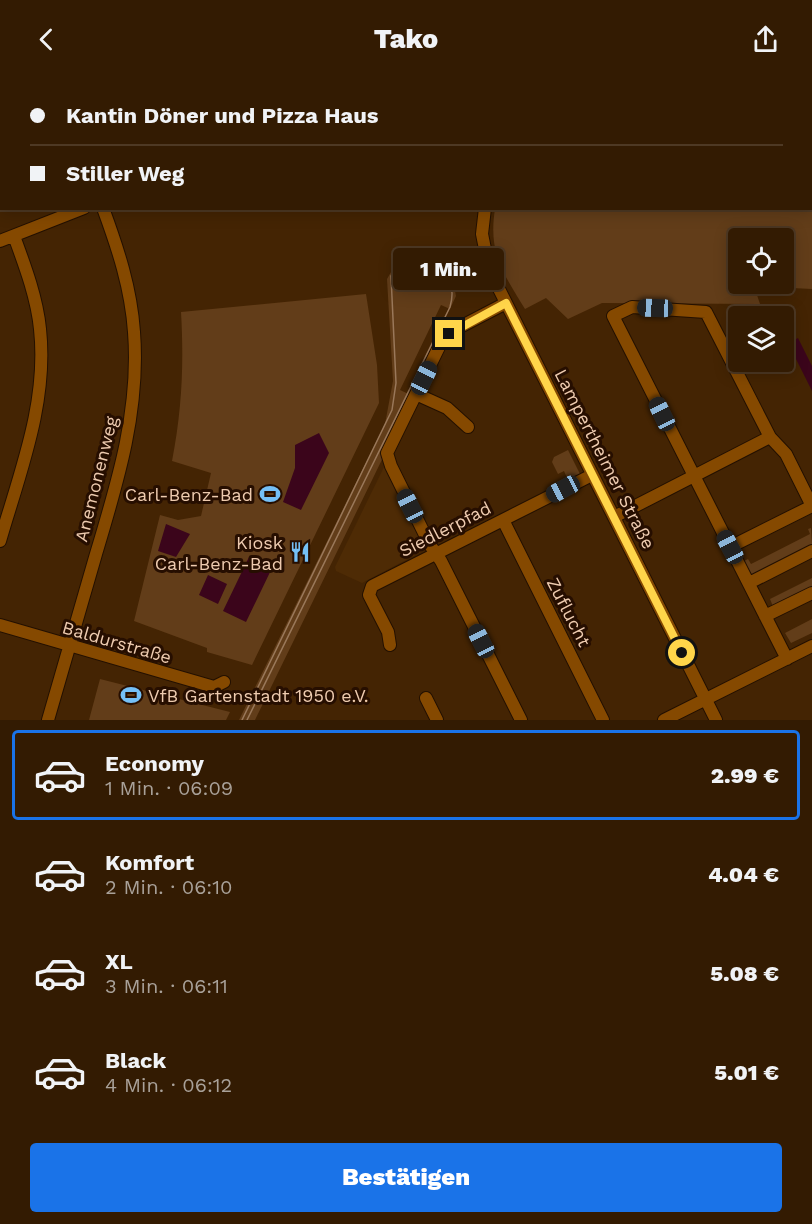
<!DOCTYPE html>
<html lang="de">
<head>
<meta charset="utf-8">
<style>
	:root { --surface:#331b02; --page:#3e2811; --text:#f1f3f6; --muted:#a9a199; --line:#4e3924; --accent:#1a73e8 }
	body { margin:0; font-family:"Work Sans",sans-serif; background:var(--page); color:var(--text); height:100vh; display:flex; flex-direction:column; font-size:22px; white-space:nowrap }
	* { box-sizing:border-box; margin:0 }
	p { font-size:20px; color:var(--muted) }
	.icon { flex:none; width:33px; height:33px; fill:none; stroke:currentColor; stroke-width:2; stroke-linecap:round; stroke-linejoin:round }
	.map { position:relative; height:642px; overflow:hidden }
	.sheet { display:flex; flex-direction:column; background:var(--surface); flex:1 }
	.sheet>* { flex:none }
	.banner { position:absolute; left:0px; top:0px; width:813px; height:132px; box-shadow:0 3px 15px #0003,0 0 0 2px var(--line); display:grid; align-content:center; height:132px; padding:0 30px; background:var(--surface) }
	.tools { position:absolute; left:728px; top:150px; display:grid; gap:12px }
	.tools a { display:grid; place-items:center; width:66px; height:66px; border-radius:6px; background:var(--surface); box-shadow:0 3px 15px #0003,0 0 0 2px var(--line); font-size:30px }
	.end { position:absolute; width:27px; height:27px; margin:-14px; border:8px solid #ffd54a; background:#111; box-shadow:0 0 0 3px #111 }
	.from { border-radius:50% }
	.bubble { position:absolute; height:42px; border-radius:6px; background:var(--surface); box-shadow:0 3px 15px #0003,0 0 0 2px var(--line); font-size:20px; font-weight:800; line-height:42px; text-align:center }
	.car { position:absolute; width:18px; height:36px; margin:-18px -9px; border-radius:8px; box-shadow:0 0 4px 2px #0007; background:linear-gradient(#222 24%,#8ab4d8 0 40%,#222 0 76%,#8ab4d8 0 86%,#222 0) }
	.banner b { display:flex; align-items:center; gap:21px; height:57px; font-size:22px }
	.banner b+b { border-top:2px solid var(--line) }
	.banner i { width:15px; height:15px; background:var(--text) }
	ul { padding:10px 0 0; list-style:none }
	li { display:flex; align-items:center; gap:18px; height:90px; margin:0 12px 9px; padding:0 18px; border:3px solid transparent; border-radius:6px }
	li div { flex:1 }
	li b { display:block; font-size:22px }
	li em { font-style:normal; font-weight:800 }
	li.active { border-color:var(--accent) }
	li>.icon { width:54px; height:54px; stroke-width:1.5 }
	.button { display:flex; gap:12px; margin-top:auto; padding:12px 30px }
	.button a { flex:1; height:69px; border-radius:6px; background:var(--accent); color:#fff; font-size:24px; font-weight:800; line-height:69px; text-align:center }
	header { display:flex; justify-content:space-between; align-items:center; height:78px; padding:0 30px; background:var(--surface); font-size:27px; font-weight:800 }
	.map>svg:first-child { display:block }
	.built { fill:#4e2b05 }
	.green { fill:#623d19; fill-rule:evenodd }
	.water { fill:#3b051b }
	.lines { fill:none; stroke-linecap:round; stroke-linejoin:round }
	.minor-casing { stroke:#231001; stroke-width:14 }
	.minor { stroke:#854900; stroke-width:12 }
	.tram { stroke:#9a785a; stroke-width:1.5 }
	.route { stroke:#ffd54a; stroke-width:8 }
	.labels { text-anchor:middle; dominant-baseline:central; stroke-width:6; stroke-linejoin:round; paint-order:stroke }
	.street-label { font-size:18px; fill:#eecbaf; stroke:#260e00 }
	.poi-label { font-size:18px; fill:#eecbaf; stroke:#260e00; text-anchor:end }
</style>
</head>
<body>
<header><svg class="icon" aria-label="back" viewBox="0 0 24 24"><path d="M15 5l-7 7 7 7"/></svg>Tako<svg class="icon" aria-label="share" viewBox="0 0 24 24"><path d="M12 15V3M7 8l5-5 5 5M5 13v7h14v-7"/></svg></header>
<div class="map">
<svg width="812" height="642" viewBox="0 0 812 642">
	<rect width="100%" height="100%" fill="#442403"/>
	<path class="built" d="M384 389 425 472 362 505 336 493 335 489Z"/>
	<path class="green" d="M514 0H812V211L754 208 760 226 602 225 568 241 546 220 525 231C503 195 488 175 495 131L812 130V2ZM738 160H783V206H738Z
		M422 175 432 177 450 188 456 218 450 231 441 227 400 312 413 318 255 642H239L385 346 393 303 387 201 398 182 410 176Z
		M366 216 377 287 379 325 252 587 207 574V570L134 543 160 437 178 442 201 438 211 395 172 383C182 332 184 286 181 234Z
		M568 372 581 398 565 406 564 402 567 400 564 393 558 396 552 384 554 379Z
		M811 450 812 466 751 497 744 483 748 481 751 486 810 456 808 451Z
		M812 500V512L774 531 770 521Z
		M812 541V555L791 565 785 555Z
		M100 601 230 634 226 642H89Z"/>
	<path class="water" d="M798 260 812 288V313L788 265Z
		M319 355 329 375 301 432 283 424 295 390V367Z
		M166 446 190 456 176 479 158 473Z
		M249 479 272 490 246 544 223 533Z
		M208 497 227 506 218 526 199 517Z"/>
	<g class="lines">
		<g class="minor-casing">
			<path id="minor" d="M123 0 124 2
				M261 0 262 2
				M392 0 393 2
				M5 2 7 0
				M414 2 418 0
				M502 2 503 0
				M485 130 482 156 489 191 716 642
				M0 163 84 130
				M506 225 460 249 440 267 387 375 391 388 430 467 441 483 521 642
				M416 316 447 330 468 349
				M614 439 770 359
				M503 442 603 642
				M0 463C20 394 48 324 40 251 37 220 25 188 14 158
				M730 469 812 428 786 376 770 359 706 234 632 229 613 238 787 581
				M749 505 812 473
				M765 538 812 515
				M0 547 214 609 224 604
				M390 567 388 554 369 517 372 508 592 397
				M426 620 437 642
				M48 642C64 587 80 531 96 476 118 403 140 331 134 254 131 210 118 171 103 130
				M664 642 812 568"/>
		</g>
		<use href="#minor" class="minor"/>
		<path class="tram" d="M242 642 392 332 396 305 391 198C409 155 463 185 450 229L247 642"/>
	</g>
	<g class="lines">
		<path class="route" d="M449 256 506 225 682 575"/>
	</g>
	<defs>
		<g id="stadium-bare" transform="scale(1.62)"><path d="M0-5a6.5 5 0 1 0 0 10a6.5 5 0 1 0 0-10ZM-3.5-1.8h7v3.6h-7Z" fill="#75c0f6" stroke="#260e00" stroke-width="2.5" paint-order="stroke"/></g>
		<g id="restaurant-bare" transform="scale(1.62)"><path d="M-5-6h1v4h1v-4h1v4h1v-4h1v5L-1.5 .5V6h-2V.5L-5-1ZM5-6V6H3V1.5H1.5Q1.5-4 5-6Z" fill="#75c0f6" stroke="#260e00" stroke-width="2.5" paint-order="stroke"/></g>
	</defs>
	<g fill-rule="evenodd">
		<use href="#stadium-bare" x="270" y="416"/>
		<use href="#restaurant-bare" x="300" y="474"/>
		<use href="#stadium-bare" x="131" y="617"/>
	</g>
	<g class="labels">
		<g class="street-label">
			<text transform="translate(605 381) rotate(63)">Lampertheimer Straße</text>
			<text transform="translate(96 401) rotate(-76)">Anemonenweg</text>
			<text transform="translate(445 451) rotate(-27)">Siedlerpfad</text>
			<text transform="translate(569 534) rotate(63)">Zuflucht</text>
			<text transform="translate(117 564) rotate(16)">Baldurstraße</text>
		</g>
		<g class="poi-label">
			<text x="253" y="416">Carl-Benz-Bad</text>
			<text x="283" y="464">Kiosk<tspan x="283" dy="21">Carl-Benz-Bad</tspan></text>
			<text x="148" y="617" text-anchor="start">VfB Gartenstadt 1950 e.V.</text>
		</g>
	</g>
</svg>
<div class="tools">
<a><svg class="icon" aria-label="locate" viewBox="0 0 24 24"><circle cx="12" cy="12" r="6"/><path d="M12 2v4M12 18v4M2 12h4M18 12h4"/></svg></a>
<a><svg class="icon" aria-label="layers" viewBox="0 0 24 24"><path d="M12 4l9 5-9 5-9-5zM3 14l9 5 9-5"/></svg></a>
</div>
<i class="end from" style="left:682px;top:575px"></i>
<i class="end" style="left:449px;top:256px"></i>
<div class="bubble" style="left:393px;top:170px;width:111px">1 Min.</div>
<i class="car" style="left:655px;top:230px;rotate:272deg"></i>
<i class="car" style="left:424px;top:300px;rotate:26deg"></i>
<i class="car" style="left:662px;top:336px;rotate:334deg"></i>
<i class="car" style="left:563px;top:411px;rotate:242deg"></i>
<i class="car" style="left:410px;top:428px;rotate:333deg"></i>
<i class="car" style="left:730px;top:469px;rotate:332deg"></i>
<i class="car" style="left:481px;top:563px;rotate:333deg"></i>
<div class="banner">
<b><i class="from"></i>Kantin Döner und Pizza Haus</b>
<b><i></i>Stiller Weg</b>
</div>
</div>
<section class="sheet">
<ul>
<li class="active"><svg class="icon" aria-label="car" viewBox="0 0 24 24"><path d="M5 17H2v-5l4-1 3-4h7l3 4 3 1v5h-3M9 17h6M6 11h13"/><circle cx="7" cy="17" r="2"/><circle cx="17" cy="17" r="2"/></svg><div><b>Economy</b><p>1 Min. · 06:09</p></div><em>2.99 €</em></li>
<li><svg class="icon" aria-label="car" viewBox="0 0 24 24"><path d="M5 17H2v-5l4-1 3-4h7l3 4 3 1v5h-3M9 17h6M6 11h13"/><circle cx="7" cy="17" r="2"/><circle cx="17" cy="17" r="2"/></svg><div><b>Komfort</b><p>2 Min. · 06:10</p></div><em>4.04 €</em></li>
<li><svg class="icon" aria-label="car" viewBox="0 0 24 24"><path d="M5 17H2v-5l4-1 3-4h7l3 4 3 1v5h-3M9 17h6M6 11h13"/><circle cx="7" cy="17" r="2"/><circle cx="17" cy="17" r="2"/></svg><div><b>XL</b><p>3 Min. · 06:11</p></div><em>5.08 €</em></li>
<li><svg class="icon" aria-label="car" viewBox="0 0 24 24"><path d="M5 17H2v-5l4-1 3-4h7l3 4 3 1v5h-3M9 17h6M6 11h13"/><circle cx="7" cy="17" r="2"/><circle cx="17" cy="17" r="2"/></svg><div><b>Black</b><p>4 Min. · 06:12</p></div><em>5.01 €</em></li>
</ul>
<div class="button"><a>Bestätigen</a></div>
</section>
</body>
</html>
